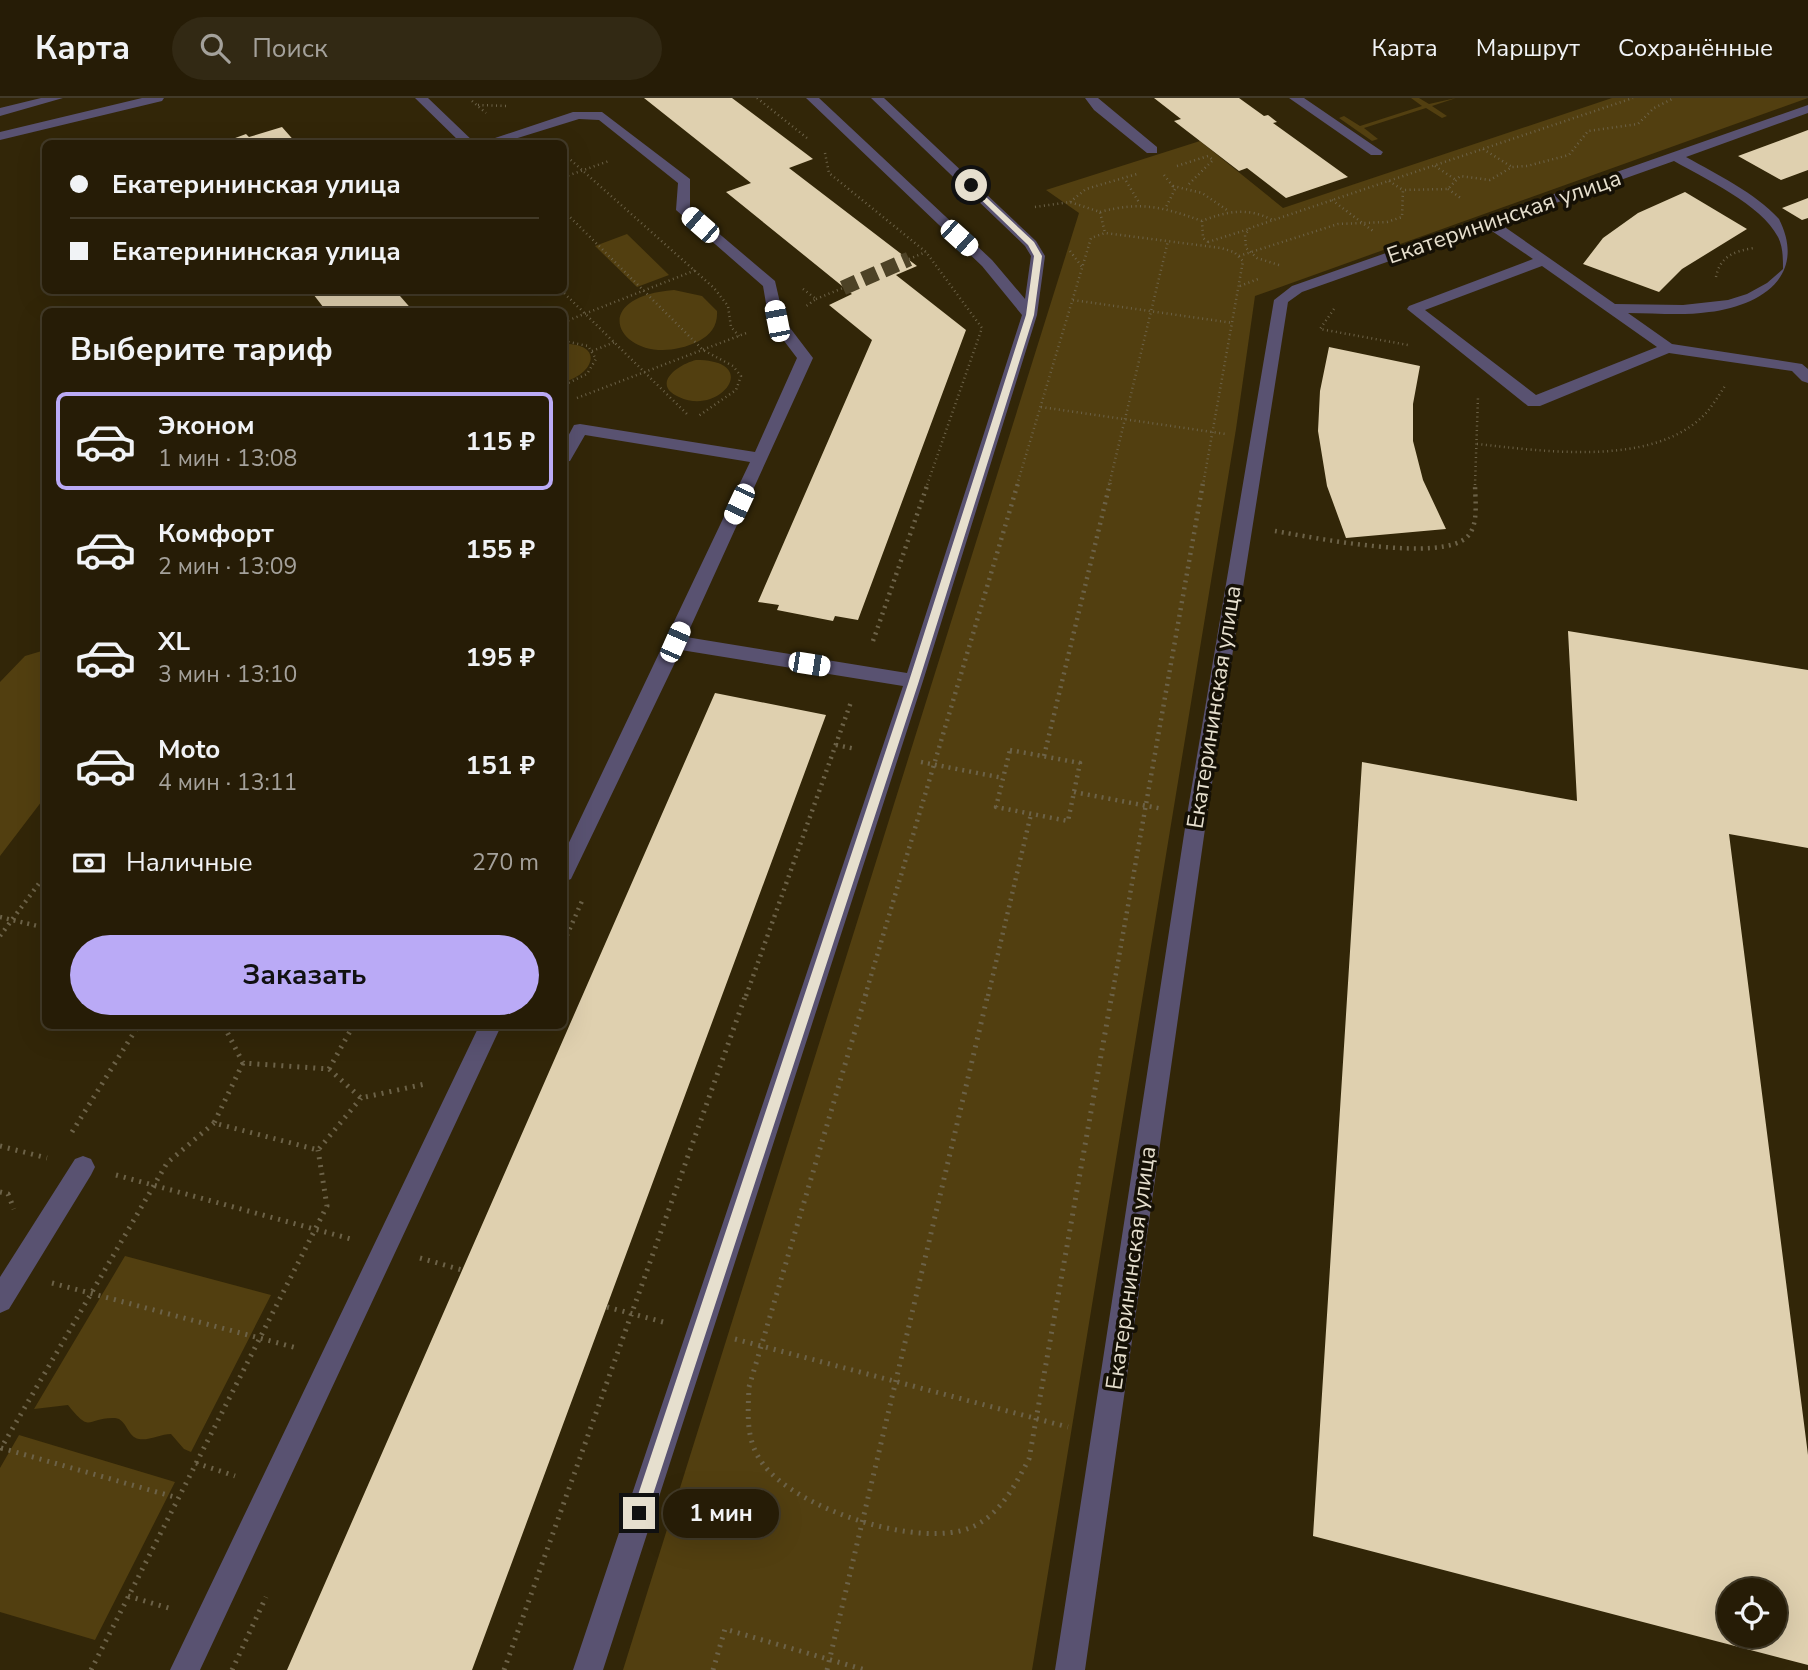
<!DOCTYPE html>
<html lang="ru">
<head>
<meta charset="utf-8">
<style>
	:root { --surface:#261c06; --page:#322914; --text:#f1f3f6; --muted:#a4a19b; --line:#423a28; --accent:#baaaf6 }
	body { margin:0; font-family:"Nunito Sans",sans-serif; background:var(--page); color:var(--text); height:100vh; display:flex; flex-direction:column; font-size:26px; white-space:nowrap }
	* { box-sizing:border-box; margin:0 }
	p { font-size:23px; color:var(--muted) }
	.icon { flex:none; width:38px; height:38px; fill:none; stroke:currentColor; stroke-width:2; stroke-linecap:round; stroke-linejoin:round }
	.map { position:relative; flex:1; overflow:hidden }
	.drawer { position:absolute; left:42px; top:210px; width:525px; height:721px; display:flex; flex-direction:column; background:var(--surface); border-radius:10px; box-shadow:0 7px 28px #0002,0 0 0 2px var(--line) }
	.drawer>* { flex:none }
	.banner { position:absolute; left:42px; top:42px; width:525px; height:154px; border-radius:10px; box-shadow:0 7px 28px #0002,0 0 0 2px var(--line); display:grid; align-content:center; height:154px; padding:0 28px; background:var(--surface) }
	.controls { position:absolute; left:1717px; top:1480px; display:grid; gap:14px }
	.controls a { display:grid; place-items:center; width:70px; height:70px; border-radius:50%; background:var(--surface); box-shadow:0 7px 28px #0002,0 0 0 2px var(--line); font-size:35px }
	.end { position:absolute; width:32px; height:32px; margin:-16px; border:9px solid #e6dfce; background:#111; box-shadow:0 0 0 4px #111 }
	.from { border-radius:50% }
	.bubble { position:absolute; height:49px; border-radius:24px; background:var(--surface); box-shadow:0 7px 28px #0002,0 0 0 2px var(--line); font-size:23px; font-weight:700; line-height:49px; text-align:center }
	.car { position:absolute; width:21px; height:42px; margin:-21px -10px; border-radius:9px; box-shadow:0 0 5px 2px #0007; background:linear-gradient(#fff 24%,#345 0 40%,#fff 0 76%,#345 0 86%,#fff 0) }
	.banner b { display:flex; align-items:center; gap:24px; height:66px; font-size:26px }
	.banner b+b { border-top:2px solid var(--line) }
	.banner i { width:18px; height:18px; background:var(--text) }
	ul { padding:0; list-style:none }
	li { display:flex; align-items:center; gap:21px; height:98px; margin:0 14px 10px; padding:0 14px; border:4px solid transparent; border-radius:10px }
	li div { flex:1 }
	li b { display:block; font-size:26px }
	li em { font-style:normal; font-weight:700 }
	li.current { border-color:var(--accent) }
	li>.icon { width:63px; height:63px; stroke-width:1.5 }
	h2 { padding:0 28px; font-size:32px; line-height:84px }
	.pay { display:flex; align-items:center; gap:18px; height:77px; padding:0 28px; font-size:26px }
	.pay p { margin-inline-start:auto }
	.primary-button { display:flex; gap:14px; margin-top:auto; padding:14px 28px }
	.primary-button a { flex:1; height:80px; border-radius:42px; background:var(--accent); color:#111; font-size:28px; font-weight:700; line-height:80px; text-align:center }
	header { display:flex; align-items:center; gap:42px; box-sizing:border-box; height:98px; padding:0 35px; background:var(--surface); border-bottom:2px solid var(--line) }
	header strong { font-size:33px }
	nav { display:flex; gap:38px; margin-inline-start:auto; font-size:24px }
	.search { width:490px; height:63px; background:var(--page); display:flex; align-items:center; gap:18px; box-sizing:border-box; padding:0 24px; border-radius:38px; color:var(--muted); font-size:26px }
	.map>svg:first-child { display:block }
	.green { fill:#523f10 }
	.building { fill:#dfd0af; fill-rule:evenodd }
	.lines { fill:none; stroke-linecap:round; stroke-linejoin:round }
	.minor-tunnel { stroke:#4d4226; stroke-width:15; stroke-dasharray:15 7; stroke-linecap:butt }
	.path-far2 { stroke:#6c6248; stroke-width:2.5; stroke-dasharray:1 3.5; stroke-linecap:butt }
	.path-far1 { stroke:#6c6248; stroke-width:4.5; stroke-dasharray:2 5; stroke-linecap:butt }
	.path { stroke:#6c6248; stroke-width:5; stroke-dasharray:2 6; stroke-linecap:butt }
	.minor { fill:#595271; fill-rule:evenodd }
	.route { fill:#e6dfce }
	.labels { text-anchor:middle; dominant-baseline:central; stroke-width:7; stroke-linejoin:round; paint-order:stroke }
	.street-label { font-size:23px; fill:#e6dfce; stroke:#151005 }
</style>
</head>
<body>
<header>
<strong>Карта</strong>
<div class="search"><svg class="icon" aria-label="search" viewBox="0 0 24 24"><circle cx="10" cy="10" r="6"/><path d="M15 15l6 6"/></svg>Поиск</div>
<nav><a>Карта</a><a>Маршрут</a><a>Сохранённые</a></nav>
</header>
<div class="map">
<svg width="1808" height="1572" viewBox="0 0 1808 1572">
	<rect width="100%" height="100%" fill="#322608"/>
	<path class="green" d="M1411 0H1419L1429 6 1456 0 1432 8 1447 18 1442 20 1426 10 1364 30 1378 41 1372 43 1339 20 1344 18 1360 28 1422 8Z
		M1612 0H1808L1255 198 1236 331 1032 1572H623L1079 115 1046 92 1200 43 1283 110Z
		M627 136 669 177 637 189 595 148Z
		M674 192 702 198 717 213C718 227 711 237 699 243 628 278 575 200 674 192Z
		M564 246C603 245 596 275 564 284Z
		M696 262C763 262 720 319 679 299 650 286 679 266 696 262Z
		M45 552V699L0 758V584L25 558Z
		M125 1158 271 1197 191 1354 184 1351 171 1336C161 1336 148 1343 139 1341 127 1339 127 1321 115 1320 86 1319 92 1337 68 1307L34 1311Z
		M19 1337 175 1384 95 1542 0 1514V1370Z"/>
	<path class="building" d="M644 0H732L813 61 789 70 917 168 896 177 966 232 858 522 835 518 833 523 777 512 779 507 758 504 872 242 829 207 852 196 726 94 751 85Z
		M1154 0H1239L1264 18 1268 17 1277 24 1273 25 1348 79 1286 100 1247 70 1239 73 1174 23 1181 21Z
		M282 29 297 46H219L246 36 249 39Z
		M1808 32V72L1781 82 1738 58Z
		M1685 94 1747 131 1682 171 1659 194 1583 166 1603 140 1638 115Z
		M1808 100V120L1802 122 1782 110Z
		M310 192H413L400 198 414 214H327Z
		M1329 249 1420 268 1413 306V343L1423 382 1446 431 1346 440 1327 388 1318 333 1320 293Z
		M1568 533 1808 572V750L1729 736 1808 1357V1567L1313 1438 1362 664 1577 703ZM1729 1493H1774V1538H1729Z
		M715 595 826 617 472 1572H287Z"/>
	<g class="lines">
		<path class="minor-tunnel" d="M843 190 909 161"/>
		<path class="path-far2" d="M757 0 807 40
			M472 3 486 15
			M478 7 507 8
			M1483 51 1512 69
			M825 55 829 75 926 154 982 230 927 387
			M564 56 714 190 728 208 731 229 739 238
			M1177 68 1208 58 1213 62 1187 88
			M1435 68 1456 82
			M1164 77 1175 91 1166 109
			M564 79 609 63
			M1126 83 1140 106
			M1389 83 1403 92
			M1173 88 1202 95 1227 112
			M1448 91 1462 101
			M1332 102 1373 133
			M1070 104 1086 91 1137 76
			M1035 109 1070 104 1100 114 1105 135
			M564 113 703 252 733 268 741 278 736 292 697 319
			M1100 114C1141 103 1163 109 1202 123
			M1208 144 1203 140 1202 123C1227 113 1248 109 1272 122
			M1208 144 1249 131
			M1070 153 1082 169
			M1239 158 1338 126 1387 124 1402 119 1403 92 1448 91 1460 78 1490 82 1512 69 1527 68 1569 57 1588 33 1638 26 1654 10 1674 0
			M909 161 926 154
			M1279 167 1257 160 1246 150 1245 137 1250 130 1633 0
			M1716 179C1720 158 1735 153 1754 150
			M1240 188 1258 181
			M803 191 816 201 805 209
			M561 192 688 317
			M816 201 843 190
			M1073 202 1233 225
			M1334 211 1320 231 1408 247
			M564 224 696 172
			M564 243 588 248 596 261 587 276 564 287
			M592 253 615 244
			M577 300 749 234
			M1041 309 1226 336
			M1477 346C1544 353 1655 370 1706 315 1713 307 1719 297 1725 288
			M1017 387 1091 140 1105 135 1221 150 1234 154 1243 163 1203 387
			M1109 387 1168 143
			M1475 387 1478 299"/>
		<path class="path-far1" d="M1275 433C1311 439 1443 466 1468 438 1479 426 1475 401 1475 385
			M873 543 928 385
			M836 647 856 651
			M1010 652 1080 665 1068 723 996 709Z
			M1044 658 1110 385
			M921 664 1003 680
			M1074 694 1163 711
			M0 819 46 830
			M0 838 46 776
			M564 844 582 803
			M746 898 851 604
			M865 898 1018 385
			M988 898 1031 716
			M1112 898 1203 385"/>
		<path class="path" d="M866 896 749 1289C748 1316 745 1342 763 1366 796 1411 920 1452 972 1429 1000 1417 1015 1387 1029 1361L1112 896
			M224 928 243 965 329 971 361 1000 425 986
			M243 965 214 1025 318 1052 361 1000
			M329 971 353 928
			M72 1034 138 928
			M0 1048 47 1060
			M116 1077 351 1141
			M0 1094 8 1096 14 1111
			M420 1160 462 1172
			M52 1185 297 1250
			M607 1209 663 1224
			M735 1241 1068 1329
			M1 1350 178 1400
			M0 1352 167 1065 214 1025
			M196 1365 235 1378
			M128 1498 172 1511
			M91 1572 327 1108 318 1052
			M232 1572 266 1499
			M504 1572 746 896
			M713 1572 725 1531 865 1572
			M827 1572 988 896"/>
		<path class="minor" d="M41 0H63L0 18V10Z
			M142 0H164L162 3 0 42V34Z
			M415 0H428L476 46H462Z
			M806 0H819L992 162 1025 201 1031 158 1025 148 871 0H884L1036 143 1045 158 1037 217 923 583 603 1572H573L903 588 681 552 571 781 564 784V755L750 364 585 337 570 363 564 364V346L574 327 580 326 755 354 797 260 769 223 763 188 676 112 678 85 599 22 579 21 498 46H477L573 14H602L690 81V111L775 183 784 222 813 260 686 539 907 575 1022 217 982 168Z
			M1085 0H1098L1157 49V55H1147L1094 12Z
			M1289 0H1304L1383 54 1381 57H1371Z
			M1808 7V15L1686 59C1718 77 1754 94 1779 121 1808 179 1759 208 1709 214 1682 218 1655 215 1628 215L1672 246 1802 266 1808 271V285L1802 283 1792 273 1669 255 1540 308H1528L1407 211 1409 208 1533 161 1486 129 1302 194 1288 204 1207 717 1085 1572H1055L1187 717 1274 202 1292 188ZM1674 63C1705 81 1761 106 1778 139 1783 149 1783 160 1783 171L1767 185 1747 196 1728 202 1683 207 1615 206 1499 125ZM1542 168 1657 249 1536 297 1425 212Z
			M479 928H501L200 1572H170Z
			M83 1058 91 1061 95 1069 91 1077 9 1211 0 1215V1179L75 1061Z"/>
	</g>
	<path class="route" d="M971 85 1034 144 1042 158 1034 217 919 583 647 1415 645 1421 639 1423 634 1421 632 1415 909 583 1026 217 1034 158 1028 147 968 89Z"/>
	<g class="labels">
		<g class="street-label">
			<text transform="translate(1504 119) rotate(-19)">Екатерининская улица</text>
			<text transform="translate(1214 609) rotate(-81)">Екатерининская улица</text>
			<text transform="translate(1131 1170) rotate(-82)">Екатерининская улица</text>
		</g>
	</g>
</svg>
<div class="controls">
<a><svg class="icon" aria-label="locate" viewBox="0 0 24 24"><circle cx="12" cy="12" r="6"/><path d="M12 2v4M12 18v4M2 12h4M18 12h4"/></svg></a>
</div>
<i class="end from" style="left:971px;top:87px"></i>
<i class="end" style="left:639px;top:1415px"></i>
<div class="bubble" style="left:663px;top:1391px;width:116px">1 мин</div>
<i class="car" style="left:700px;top:127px;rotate:311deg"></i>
<i class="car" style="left:959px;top:140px;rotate:132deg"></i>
<i class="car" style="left:777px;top:223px;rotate:349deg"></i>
<i class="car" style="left:739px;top:406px;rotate:205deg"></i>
<i class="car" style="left:675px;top:544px;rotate:24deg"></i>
<i class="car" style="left:809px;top:566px;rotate:99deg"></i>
<div class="banner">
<b><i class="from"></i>Екатерининская улица</b>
<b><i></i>Екатерининская улица</b>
</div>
<section class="drawer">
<h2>Выберите тариф</h2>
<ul>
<li class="current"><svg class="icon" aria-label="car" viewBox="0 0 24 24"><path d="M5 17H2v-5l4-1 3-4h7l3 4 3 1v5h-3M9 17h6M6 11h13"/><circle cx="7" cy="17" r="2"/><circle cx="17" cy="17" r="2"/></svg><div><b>Эконом</b><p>1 мин · 13:08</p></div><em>115 ₽</em></li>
<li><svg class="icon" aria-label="car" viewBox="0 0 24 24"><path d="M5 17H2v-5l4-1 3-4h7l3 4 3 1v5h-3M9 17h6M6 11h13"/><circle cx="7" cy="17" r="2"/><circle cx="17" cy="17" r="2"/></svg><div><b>Комфорт</b><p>2 мин · 13:09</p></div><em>155 ₽</em></li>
<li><svg class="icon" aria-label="car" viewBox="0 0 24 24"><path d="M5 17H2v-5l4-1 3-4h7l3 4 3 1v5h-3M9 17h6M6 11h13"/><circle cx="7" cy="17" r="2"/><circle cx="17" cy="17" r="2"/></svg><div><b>XL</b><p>3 мин · 13:10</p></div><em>195 ₽</em></li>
<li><svg class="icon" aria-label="car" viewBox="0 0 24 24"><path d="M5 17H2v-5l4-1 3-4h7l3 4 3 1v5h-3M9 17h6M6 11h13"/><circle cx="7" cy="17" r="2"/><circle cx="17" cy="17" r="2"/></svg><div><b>Moto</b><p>4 мин · 13:11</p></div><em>151 ₽</em></li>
</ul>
<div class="pay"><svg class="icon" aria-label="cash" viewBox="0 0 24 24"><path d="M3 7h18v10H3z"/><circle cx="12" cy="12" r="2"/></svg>Наличные<p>270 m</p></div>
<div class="primary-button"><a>Заказать</a></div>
</section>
</div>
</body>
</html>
